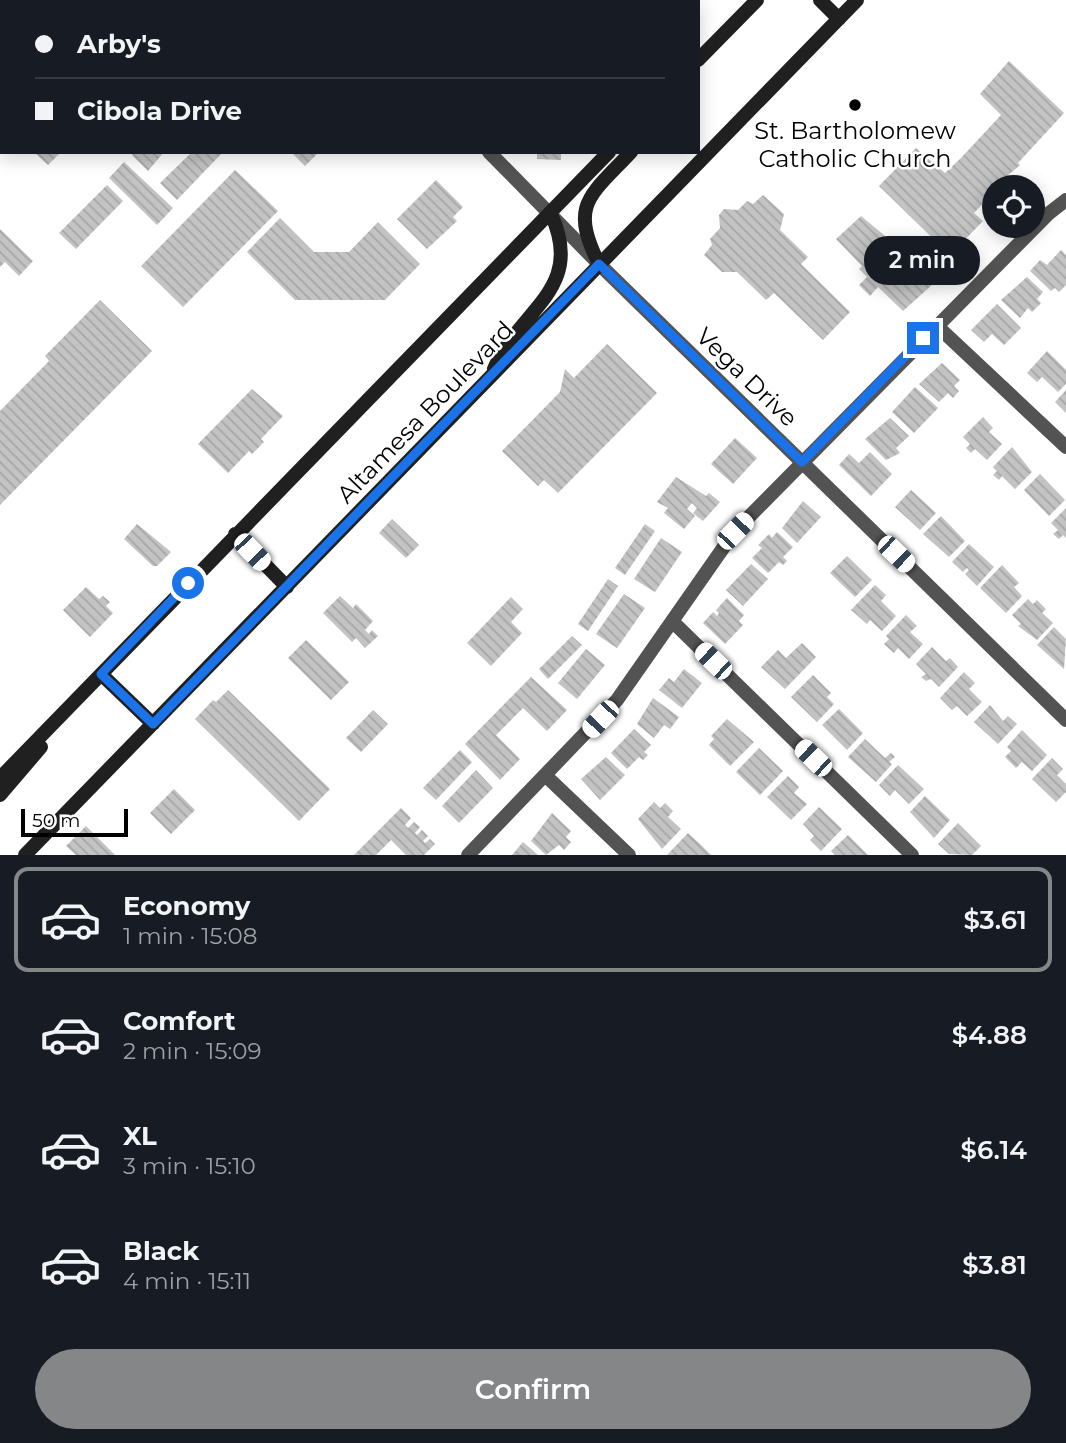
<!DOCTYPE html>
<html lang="en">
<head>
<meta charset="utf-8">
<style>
	:root { --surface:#171b24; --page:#20242c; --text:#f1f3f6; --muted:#9ea1a6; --line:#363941; --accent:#858687 }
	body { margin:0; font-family:Montserrat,sans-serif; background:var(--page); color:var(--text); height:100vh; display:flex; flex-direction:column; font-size:26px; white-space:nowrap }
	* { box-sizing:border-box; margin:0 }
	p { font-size:23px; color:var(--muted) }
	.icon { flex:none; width:38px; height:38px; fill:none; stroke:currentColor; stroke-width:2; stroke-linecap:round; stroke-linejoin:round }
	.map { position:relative; height:855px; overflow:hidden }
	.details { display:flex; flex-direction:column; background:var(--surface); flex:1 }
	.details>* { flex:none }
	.banner { position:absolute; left:0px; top:0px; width:700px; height:154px; box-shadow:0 4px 18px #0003; display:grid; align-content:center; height:154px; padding:0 35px; background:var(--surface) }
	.tools { position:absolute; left:982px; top:175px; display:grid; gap:14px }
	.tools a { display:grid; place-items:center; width:63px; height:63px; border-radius:50%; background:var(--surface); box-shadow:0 4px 18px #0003; font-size:35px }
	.scale { position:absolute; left:21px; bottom:18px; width:107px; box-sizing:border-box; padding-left:7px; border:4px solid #000; border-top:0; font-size:19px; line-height:24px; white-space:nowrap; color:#000; -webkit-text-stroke:5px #fff; paint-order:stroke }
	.end { position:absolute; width:32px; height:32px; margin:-16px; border:9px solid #1a73e8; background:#fff; box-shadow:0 0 0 4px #fff }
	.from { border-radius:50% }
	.bubble { position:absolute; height:49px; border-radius:24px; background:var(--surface); box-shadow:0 4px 18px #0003; font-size:23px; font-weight:600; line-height:49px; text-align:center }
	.car { position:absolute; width:21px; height:42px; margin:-21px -10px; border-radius:9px; box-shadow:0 0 5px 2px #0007; background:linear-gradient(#fff 24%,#345 0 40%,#fff 0 76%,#345 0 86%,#fff 0) }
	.banner b { display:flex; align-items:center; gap:24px; height:66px; font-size:26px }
	.banner b+b { border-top:2px solid var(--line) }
	.banner i { width:18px; height:18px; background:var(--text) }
	ul { padding:12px 0 0; list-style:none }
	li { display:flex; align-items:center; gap:21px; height:105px; margin:0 14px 10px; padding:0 21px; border:4px solid transparent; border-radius:14px }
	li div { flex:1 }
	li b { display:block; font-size:26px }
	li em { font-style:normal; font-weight:600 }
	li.on { border-color:var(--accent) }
	li>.icon { width:63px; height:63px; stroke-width:1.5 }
	.cta { display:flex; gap:14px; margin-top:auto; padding:14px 35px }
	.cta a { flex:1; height:80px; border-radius:42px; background:var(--accent); color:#fff; font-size:28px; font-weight:600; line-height:80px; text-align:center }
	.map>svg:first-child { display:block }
	.building { fill:url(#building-back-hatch) }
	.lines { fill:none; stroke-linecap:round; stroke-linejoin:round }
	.minor { stroke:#535353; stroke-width:14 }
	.secondary { stroke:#202020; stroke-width:14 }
	.route { stroke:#1a73e8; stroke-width:9 }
	.poi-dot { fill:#000; stroke:#fff; stroke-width:2.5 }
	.labels { text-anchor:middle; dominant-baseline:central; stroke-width:5; stroke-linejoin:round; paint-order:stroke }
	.poi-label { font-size:24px; fill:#000; stroke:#fff }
	.street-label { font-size:24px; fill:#000; stroke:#fff }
</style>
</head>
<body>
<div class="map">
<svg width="1066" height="855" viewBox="0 0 1066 855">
	<defs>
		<pattern id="building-back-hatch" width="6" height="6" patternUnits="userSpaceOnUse" patternTransform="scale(1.75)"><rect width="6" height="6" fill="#c3c3c3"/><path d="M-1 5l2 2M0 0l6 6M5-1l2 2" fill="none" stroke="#a6a6a6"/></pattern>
	</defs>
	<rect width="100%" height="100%" fill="#fff"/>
	<path class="building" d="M1009 61 1064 113 1018 163 1020 165 994 187V192L974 213 983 221 950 255 879 186 916 148 945 173 961 158 1001 115 980 94Z
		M34 152H61L48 165Z
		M134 152H164L148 171 132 155Z
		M192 152H223L177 200 160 183Z
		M291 152H319L305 166Z
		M537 152H561V160L537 159Z
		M124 162 173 208 157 225 109 178Z
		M235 170 278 211 183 307 141 266Z
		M436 180 463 207 453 217 457 221 427 249 397 219Z
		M107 185 123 201 76 249 59 233Z
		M763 195 784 214 780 230 808 257 801 264 850 312 823 340 774 293 766 300 737 272H722L704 255 712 245 710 239 720 228 719 215 724 209 738 210 747 201 753 204Z
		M861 216 885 236 879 245 886 251 892 245 908 261 905 264 921 280 925 276 932 285 903 311 878 287 870 296 859 285 867 277 859 269 862 266 836 239Z
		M280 218 314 252H349L378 222 420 264 385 300H295L247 252Z
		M0 229 33 261 19 276 5 262 0 267Z
		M1061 250 1066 255V285L1059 292 1055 288 1051 291 1030 271 1040 260 1047 265Z
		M1027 277 1043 292 1037 299 1041 303 1032 312 1028 308 1020 318 1001 300Z
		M100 300 152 351 0 505V411L49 361 45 356Z
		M997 304 1021 328 1004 345 992 334 984 342 971 330Z
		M607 344 657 393 558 493 544 480 538 486 502 451 560 392 565 369 574 378Z
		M1047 351 1066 370V384L1058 392 1042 377 1037 382 1027 373Z
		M942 363 960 380 954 386 959 391 953 398 948 393 939 402 919 384Z
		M915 387 938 408 914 433 892 412Z
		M252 389 283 416 261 439 264 442 252 454 249 451 228 473 198 444Z
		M1066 390V413L1055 402Z
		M983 417 993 428 989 432 1002 444 987 460 975 449 971 453 966 448 970 444 963 437Z
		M890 418 909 436 896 448 900 453 886 460 865 439Z
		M735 438 757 458 733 484 711 464Z
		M1012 447 1032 472 1015 489 1002 476 999 480 993 475 997 471 993 467Z
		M870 452 892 474 871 496 839 465 849 454 859 463Z
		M1040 474 1065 500 1049 516 1024 490Z
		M676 477 706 496 709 493 720 502 703 521 693 513 697 508 692 503 687 509 695 516 684 529 664 513 668 508 657 502Z
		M911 490 936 513 920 530 895 507Z
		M803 501 821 517 797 543 782 528Z
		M1066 508V538L1063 535 1059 539 1053 534 1058 530 1051 523Z
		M941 516 965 541 949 557 923 534Z
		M392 519 419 545 406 558 379 533Z
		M137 524 171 552 157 566H153L124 539Z
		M645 524 655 531 625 575 615 568Z
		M777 532 793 547 783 557 787 561 783 565 779 562 768 573 752 558 762 548 758 545 769 534 772 538Z
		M661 538 682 552 655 592 634 579Z
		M969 544 994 567 977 586 965 574 969 570 967 568 963 572 952 562Z
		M847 556 872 580 855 597 830 573Z
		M751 564 768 579 743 606 726 590Z
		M1002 565 1019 583 1014 587 1022 596 1006 613 980 588Z
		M608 579 618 586 588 631 578 624Z
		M875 585 886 595 881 601 896 616 882 631 870 620 867 624 851 610Z
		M86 587 99 599 103 596 110 602 106 606 113 613 90 637 63 610Z
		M624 594 645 608 617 648 596 634Z
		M340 596 353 608 356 604 373 621 365 630 369 634 372 630 378 636 365 648 356 638 352 642 323 613Z
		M511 597 523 609 511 622 522 633 491 666 467 643Z
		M727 598 744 615 739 621 743 625 725 644 703 623 713 612 717 616 719 613 716 610Z
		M1028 599 1033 604 1037 600 1046 609 1042 613 1053 623 1037 640 1018 626 1021 624 1012 615Z
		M906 615 917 626 910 632 923 644 909 659 898 648 894 653 884 644 889 639 886 636Z
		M1054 627 1066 639 1064 669 1037 645Z
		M572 636 582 645 548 679 539 669Z
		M306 640 349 682 331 700 288 658Z
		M802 643 816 657 785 689 761 667 778 650 786 658Z
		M932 647 946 661 950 658 958 667 939 687 931 679 926 681 921 677 926 674 916 664Z
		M586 649 605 665 577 699 558 683Z
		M684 669 702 683 682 708 659 690 669 678 674 682Z
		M964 672 975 683 969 689 982 702 967 716 957 706 952 710 940 698Z
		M813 675 831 693 827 697 834 704 817 722 791 697Z
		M531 677 567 710 547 731 523 708 496 735 520 759 500 780 465 744Z
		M228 690 330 789 299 821 195 719 213 700 216 702Z
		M653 698 679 717 670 729 664 725 654 738 637 724Z
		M990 705 1003 721 1008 716 1017 724 998 744 974 722Z
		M839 709 863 733 847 750 822 725Z
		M373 710 388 724 361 752 346 738Z
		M727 719 754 742 730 766 709 745 714 739 711 736Z
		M634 729 651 745 644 752 648 755 643 760 639 757 627 769 611 753Z
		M1022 730 1047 755 1032 771 1022 762 1016 768 1005 757 1011 751 1007 747Z
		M865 739 885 758 891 753 895 757 889 762 892 764 876 782 848 757Z
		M759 748 783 771 760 795 736 772Z
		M460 750 472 762 436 800 423 788Z
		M606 757 625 775 600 800 581 779Z
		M1052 758 1063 769 1057 775 1066 784V792L1056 802 1032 779Z
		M898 765 924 789 909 804 895 790 890 796 879 785Z
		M476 770 493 788 459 823 442 806Z
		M788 776 799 787 794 793 807 804 791 820 767 797Z
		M174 789 195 810 171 834 150 813Z
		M925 796 950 820 934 838 910 812Z
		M654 802 660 808 665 803 673 811 668 817 681 829 662 849 638 819Z
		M819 807 842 829 821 851 810 840 814 836 803 824Z
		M401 808 411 818 405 825 408 828 414 822 420 827 415 833 417 835 422 830 428 836 423 841 425 843 430 839 435 844 424 855H406L391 840 376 855H354Z
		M552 813 571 831 566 837 571 842 564 850 559 845 546 855 531 841Z
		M958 823 981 846 972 855 949 854 938 844Z
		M86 826 115 855H76L66 846Z
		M688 833 699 843 711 855H667Z
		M848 835 868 855H835L831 851Z
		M523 842 538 855H512Z"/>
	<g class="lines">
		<path class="minor" d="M330 0 332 2
			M489 152 599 264 1066 720
			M936 325 1066 447
			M673 622 912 855
			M546 776 629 855
			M468 855 617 700 735 531 1048 214 1066 200"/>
		<path class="secondary" d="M820 0 839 19
			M698 60 757 0
			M599 264C569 204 590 196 631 152
			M494 369C519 309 586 290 551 214
			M235 534 287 587
			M101 674 153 724
			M0 778 609 152
			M0 795 41 747
			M25 855 857 0"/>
	</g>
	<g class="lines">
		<path class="route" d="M188 583 101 674 153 724 599 264 802 462 923 338"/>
	</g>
	<circle class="poi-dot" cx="855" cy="105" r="7"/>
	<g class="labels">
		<g class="poi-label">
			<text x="855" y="130">St. Bartholomew<tspan x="855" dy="28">Catholic Church</tspan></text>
		</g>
		<g class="street-label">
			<text transform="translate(747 377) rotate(44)">Vega Drive</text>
			<text transform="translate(425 412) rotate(-46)">Altamesa Boulevard</text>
		</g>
	</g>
</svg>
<div class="tools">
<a><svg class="icon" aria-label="locate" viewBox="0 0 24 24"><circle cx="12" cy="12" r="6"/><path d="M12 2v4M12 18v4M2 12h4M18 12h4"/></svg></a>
</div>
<div class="scale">50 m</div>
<i class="end from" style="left:188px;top:583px"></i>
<i class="end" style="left:923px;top:338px"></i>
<div class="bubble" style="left:864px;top:236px;width:116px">2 min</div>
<i class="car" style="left:735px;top:531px;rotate:44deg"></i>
<i class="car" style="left:252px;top:552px;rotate:136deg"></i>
<i class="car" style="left:896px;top:554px;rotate:134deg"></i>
<i class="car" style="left:713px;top:661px;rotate:314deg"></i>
<i class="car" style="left:600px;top:719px;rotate:223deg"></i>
<i class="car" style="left:813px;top:758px;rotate:314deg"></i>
<div class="banner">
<b><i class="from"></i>Arby's</b>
<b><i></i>Cibola Drive</b>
</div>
</div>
<section class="details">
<ul>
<li class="on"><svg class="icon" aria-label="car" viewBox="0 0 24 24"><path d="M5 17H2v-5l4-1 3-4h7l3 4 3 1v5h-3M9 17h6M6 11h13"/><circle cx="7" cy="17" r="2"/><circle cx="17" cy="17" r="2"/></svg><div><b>Economy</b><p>1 min · 15:08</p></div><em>$3.61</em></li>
<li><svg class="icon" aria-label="car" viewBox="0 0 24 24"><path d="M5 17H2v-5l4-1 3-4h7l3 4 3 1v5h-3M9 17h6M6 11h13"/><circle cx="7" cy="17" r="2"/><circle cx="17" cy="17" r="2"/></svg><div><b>Comfort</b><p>2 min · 15:09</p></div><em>$4.88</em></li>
<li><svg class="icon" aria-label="car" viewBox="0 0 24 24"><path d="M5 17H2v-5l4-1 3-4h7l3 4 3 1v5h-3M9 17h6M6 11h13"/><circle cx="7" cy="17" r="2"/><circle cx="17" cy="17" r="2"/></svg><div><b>XL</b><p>3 min · 15:10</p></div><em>$6.14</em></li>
<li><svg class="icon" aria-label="car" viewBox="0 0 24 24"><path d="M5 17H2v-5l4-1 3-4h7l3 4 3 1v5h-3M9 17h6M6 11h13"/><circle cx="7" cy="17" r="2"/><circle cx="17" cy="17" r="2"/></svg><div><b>Black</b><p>4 min · 15:11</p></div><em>$3.81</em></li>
</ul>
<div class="cta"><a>Confirm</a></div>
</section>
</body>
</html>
